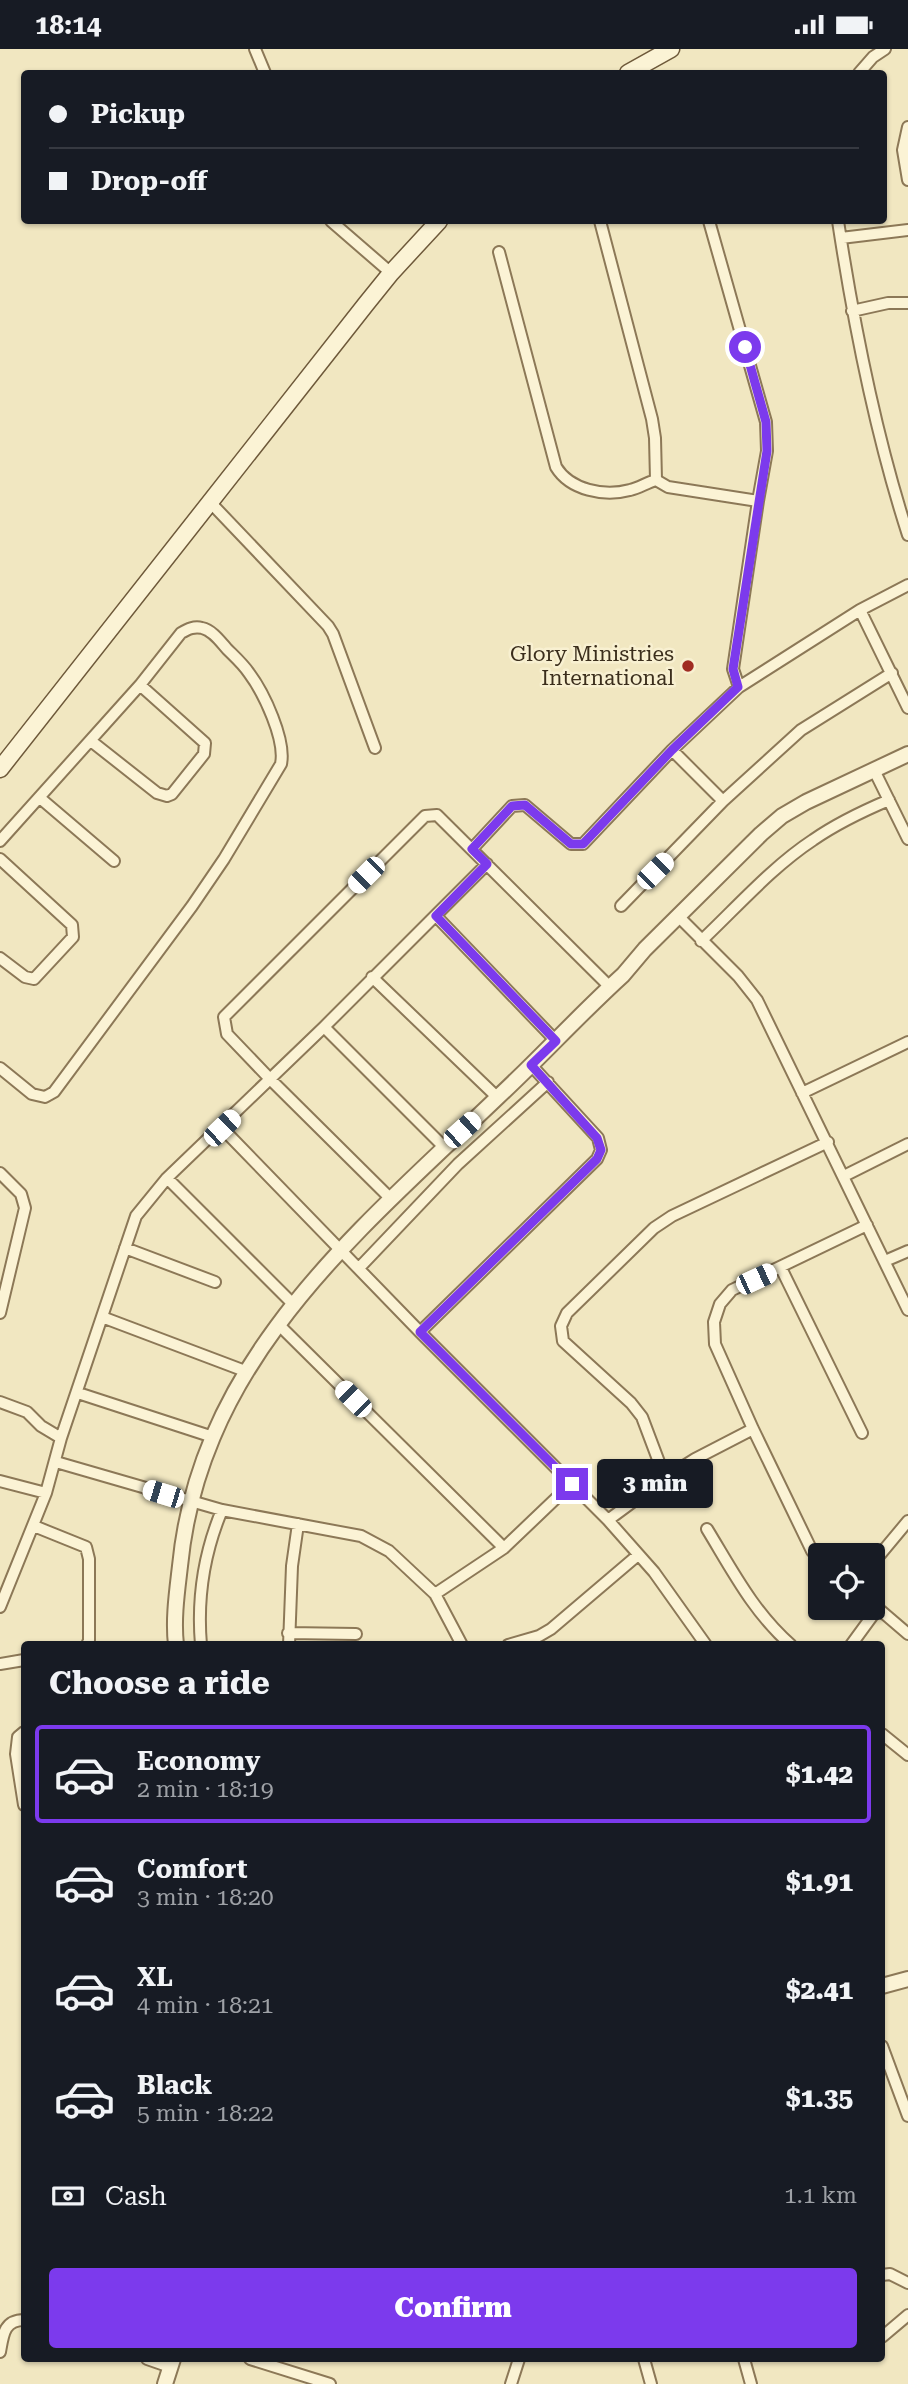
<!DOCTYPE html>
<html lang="en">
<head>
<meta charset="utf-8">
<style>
	:root { --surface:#171b24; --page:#242831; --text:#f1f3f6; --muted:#9ea1a6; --line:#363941; --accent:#7c3aed }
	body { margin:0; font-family:"Roboto Serif",serif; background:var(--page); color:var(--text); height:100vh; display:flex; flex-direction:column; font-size:26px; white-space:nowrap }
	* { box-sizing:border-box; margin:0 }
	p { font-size:23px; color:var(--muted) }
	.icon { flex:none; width:38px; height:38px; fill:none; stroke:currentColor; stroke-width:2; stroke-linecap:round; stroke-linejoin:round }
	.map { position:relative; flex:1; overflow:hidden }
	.drawer { position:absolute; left:21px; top:1592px; width:864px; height:721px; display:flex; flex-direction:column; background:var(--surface); border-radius:7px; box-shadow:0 2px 5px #0004 }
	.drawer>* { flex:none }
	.guide { position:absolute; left:21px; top:21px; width:866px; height:154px; border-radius:7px; box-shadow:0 2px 5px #0004; display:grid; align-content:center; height:154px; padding:0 28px; background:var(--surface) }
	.buttons { position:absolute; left:808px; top:1494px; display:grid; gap:14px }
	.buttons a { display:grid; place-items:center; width:77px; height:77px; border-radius:7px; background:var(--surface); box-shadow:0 2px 5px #0004; font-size:35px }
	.end { position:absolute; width:32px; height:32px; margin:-16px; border:9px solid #7c3aed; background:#fff; box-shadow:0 0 0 4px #fff }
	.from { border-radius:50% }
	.bubble { position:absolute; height:49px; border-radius:7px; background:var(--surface); box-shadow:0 2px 5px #0004; font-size:23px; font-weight:800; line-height:49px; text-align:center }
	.car { position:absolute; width:21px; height:42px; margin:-21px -10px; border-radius:9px; box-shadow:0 0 5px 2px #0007; background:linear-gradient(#fff 24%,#345 0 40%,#fff 0 76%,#345 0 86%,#fff 0) }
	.guide b { display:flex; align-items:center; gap:24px; height:66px; font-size:26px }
	.guide b+b { border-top:2px solid var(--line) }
	.guide i { width:18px; height:18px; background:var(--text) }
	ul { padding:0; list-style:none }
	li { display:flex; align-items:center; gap:21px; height:98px; margin:0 14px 10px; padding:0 14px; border:4px solid transparent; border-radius:7px }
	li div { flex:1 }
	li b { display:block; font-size:26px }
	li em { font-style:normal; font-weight:800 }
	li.on { border-color:var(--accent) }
	li>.icon { width:63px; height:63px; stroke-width:1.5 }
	h2 { padding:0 28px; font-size:32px; line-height:84px }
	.pay { display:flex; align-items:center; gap:18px; height:77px; padding:0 28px; font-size:26px }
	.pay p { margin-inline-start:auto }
	.primary-button { display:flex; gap:14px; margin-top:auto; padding:14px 28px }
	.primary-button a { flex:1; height:80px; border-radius:7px; background:var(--accent); color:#fff; font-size:28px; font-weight:800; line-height:80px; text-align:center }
	.status { display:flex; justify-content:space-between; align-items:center; height:49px; padding:0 35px; background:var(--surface); direction:ltr }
	.status svg { height:19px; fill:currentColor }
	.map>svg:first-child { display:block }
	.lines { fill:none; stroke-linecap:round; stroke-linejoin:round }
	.minor-casing { stroke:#8c7857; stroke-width:14 }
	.tertiary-casing { stroke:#8c7857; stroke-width:18 }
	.secondary-casing { stroke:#6e593a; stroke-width:19 }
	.minor { stroke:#fbf3d5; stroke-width:10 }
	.tertiary { stroke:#fbf3d5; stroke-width:14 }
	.secondary { stroke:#fbf3d5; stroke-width:16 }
	.route { stroke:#7c3aed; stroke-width:9 }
	.poi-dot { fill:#a02c22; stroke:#f8f0d1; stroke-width:2.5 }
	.labels { text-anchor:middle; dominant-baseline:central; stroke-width:5; stroke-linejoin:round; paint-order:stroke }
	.poi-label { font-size:21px; fill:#3b2e1c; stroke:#f8f0d1; text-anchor:end }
</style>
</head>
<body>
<div class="status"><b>18:14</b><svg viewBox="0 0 49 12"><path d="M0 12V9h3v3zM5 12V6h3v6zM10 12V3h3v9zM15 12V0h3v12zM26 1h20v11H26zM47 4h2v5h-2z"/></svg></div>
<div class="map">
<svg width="908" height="2335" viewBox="0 0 908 2335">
	<rect width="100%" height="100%" fill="#f1e7c1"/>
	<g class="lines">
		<g class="minor-casing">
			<path id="minor" d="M255 0 265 24
				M859 24 873 8 885 0
				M908 78 903 101 908 131
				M331 172 391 224
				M600 172 652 370 655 389 656 431 668 438 758 452
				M709 172 766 373 767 402 758 452 733 620 739 638
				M838 172C854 277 875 384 908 486
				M841 189 908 181
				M499 203 556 418C570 441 604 448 630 441 639 439 646 434 656 431
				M852 262 888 254H908
				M209 452 328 577 333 585 375 699
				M860 561 908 659
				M91 692 157 744 167 747 172 745 204 705 205 694 140 636
				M672 701 723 752
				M874 721 908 790
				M40 749 114 812
				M0 792 140 636 181 584C188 580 194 577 202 579 212 581 220 592 227 600 234 607 243 615 249 624 264 644 286 691 281 715L224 810 192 857 54 1043 45 1048 32 1045 0 1019
				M472 800 512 757 525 756 571 795H583L672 701 739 638 860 561 908 536
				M0 810 72 876 73 888 34 930 25 928 0 909
				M621 857 723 752 801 681 892 624
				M436 867 556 992
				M678 867 738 927 757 951 908 1261
				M701 892C737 858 772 818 813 791 836 775 863 762 889 751
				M372 928 498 1049
				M324 978 444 1098
				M802 1044 908 993
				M222 1079 420 1283 608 1471 654 1523 706 1596
				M0 1124 21 1145 25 1159 0 1264
				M844 1127 908 1095
				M167 1129 294 1256
				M390 1149 271 1031 227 985 224 968 425 767 437 766 610 938
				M125 1199 215 1233
				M885 1212 908 1202
				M359 1219 458 1115 548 1033
				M781 1219 862 1384
				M102 1268 245 1322
				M278 1275 504 1499
				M420 1283 597 1110 601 1101 598 1089 531 1016
				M78 1344 213 1388
				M0 1353 27 1363 41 1377 61 1389
				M56 1413 222 1461 361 1487 389 1502 435 1545 462 1596
				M665 1429 642 1368 631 1354 563 1292 561 1277 567 1264 654 1179 672 1167 828 1093
				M0 1432 46 1444
				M608 1471 665 1429 695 1410 753 1380
				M34 1477 86 1498 89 1510V1591L87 1596
				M707 1480C732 1521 754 1564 791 1596
				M821 1511 812 1502 753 1380 715 1295 714 1273 720 1255 732 1241 867 1176
				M873 1514 908 1472
				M435 1545 504 1499 571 1435
				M873 1555 908 1585
				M0 1558 46 1444 61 1389 136 1167 167 1129 324 978 487 815
				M288 1584 356 1585
				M201 1596C197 1550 204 1504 222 1461
				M289 1596 292 1517 298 1475
				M508 1596 539 1587 551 1580 638 1506
				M851 1596 878 1559
				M0 1615 24 1611
				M24 1683 18 1688 16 1705 24 1756
				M882 1685 908 1706
				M882 1997 908 2067
				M882 2226 890 2225 908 2234
				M882 2288 908 2266
				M0 2303C3 2286 4 2271 24 2271
				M147 2310 170 2318
				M250 2310 330 2335
				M644 2310 651 2335
				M744 2310 751 2335
				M511 2335 519 2310"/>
		</g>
		<g class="tertiary-casing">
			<path id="tertiary" d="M176 1596C173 1570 177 1543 180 1517 200 1310 358 1182 498 1048 541 1008 580 965 623 926L645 900 761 785 782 767 806 753 908 705
				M882 1937 908 1930
				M165 2335 173 2310"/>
		</g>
		<g class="secondary-casing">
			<path id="secondary" d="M628 24 671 0
				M0 720 366 255 391 224 439 172"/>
		</g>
		<use href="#minor" class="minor"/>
		<use href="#tertiary" class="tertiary"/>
		<use href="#secondary" class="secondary"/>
	</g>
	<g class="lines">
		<path class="route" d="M572 1435 420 1283 597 1110 601 1101 597 1089 531 1016 556 992 436 867 487 815 472 800 512 757 525 756 571 795H583L672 701 738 638 733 620 767 402 766 373 745 298"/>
	</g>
	<circle class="poi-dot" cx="688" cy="617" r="7"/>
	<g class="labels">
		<g class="poi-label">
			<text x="674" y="605">Glory Ministries<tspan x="674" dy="24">International</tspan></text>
		</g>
	</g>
</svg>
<div class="buttons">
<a><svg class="icon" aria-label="locate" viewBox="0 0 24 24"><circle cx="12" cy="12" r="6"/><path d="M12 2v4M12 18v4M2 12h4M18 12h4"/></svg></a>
</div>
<i class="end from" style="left:745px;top:298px"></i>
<i class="end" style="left:572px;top:1435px"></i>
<div class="bubble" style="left:597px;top:1410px;width:116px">3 min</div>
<i class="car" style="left:655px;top:822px;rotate:45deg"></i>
<i class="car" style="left:366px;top:826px;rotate:225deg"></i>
<i class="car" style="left:222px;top:1079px;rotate:46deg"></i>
<i class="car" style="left:462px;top:1081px;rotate:48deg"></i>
<i class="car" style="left:756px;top:1230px;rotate:65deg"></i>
<i class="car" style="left:353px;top:1350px;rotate:315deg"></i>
<i class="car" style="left:163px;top:1445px;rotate:287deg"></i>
<div class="guide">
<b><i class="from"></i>Pickup</b>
<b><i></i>Drop-off</b>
</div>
<section class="drawer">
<h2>Choose a ride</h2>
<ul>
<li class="on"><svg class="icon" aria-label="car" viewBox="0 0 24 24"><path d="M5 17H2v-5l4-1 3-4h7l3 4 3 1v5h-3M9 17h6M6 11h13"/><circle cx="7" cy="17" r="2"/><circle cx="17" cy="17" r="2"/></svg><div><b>Economy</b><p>2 min · 18:19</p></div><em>$1.42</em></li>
<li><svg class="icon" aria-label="car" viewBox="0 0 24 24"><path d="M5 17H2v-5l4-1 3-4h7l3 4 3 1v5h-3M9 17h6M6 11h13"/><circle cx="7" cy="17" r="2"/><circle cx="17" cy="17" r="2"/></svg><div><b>Comfort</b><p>3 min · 18:20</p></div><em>$1.91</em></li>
<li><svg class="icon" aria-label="car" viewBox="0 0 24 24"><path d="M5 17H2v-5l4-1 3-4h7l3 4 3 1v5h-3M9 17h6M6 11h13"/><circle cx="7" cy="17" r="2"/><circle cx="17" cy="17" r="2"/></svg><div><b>XL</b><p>4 min · 18:21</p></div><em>$2.41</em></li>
<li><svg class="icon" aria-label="car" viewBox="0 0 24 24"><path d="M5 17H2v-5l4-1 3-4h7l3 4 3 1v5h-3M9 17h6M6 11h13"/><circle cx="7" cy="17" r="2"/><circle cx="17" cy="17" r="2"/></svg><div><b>Black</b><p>5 min · 18:22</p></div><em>$1.35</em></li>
</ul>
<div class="pay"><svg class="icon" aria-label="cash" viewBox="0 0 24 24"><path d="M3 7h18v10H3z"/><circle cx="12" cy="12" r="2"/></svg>Cash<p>1.1 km</p></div>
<div class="primary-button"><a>Confirm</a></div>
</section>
</div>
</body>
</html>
